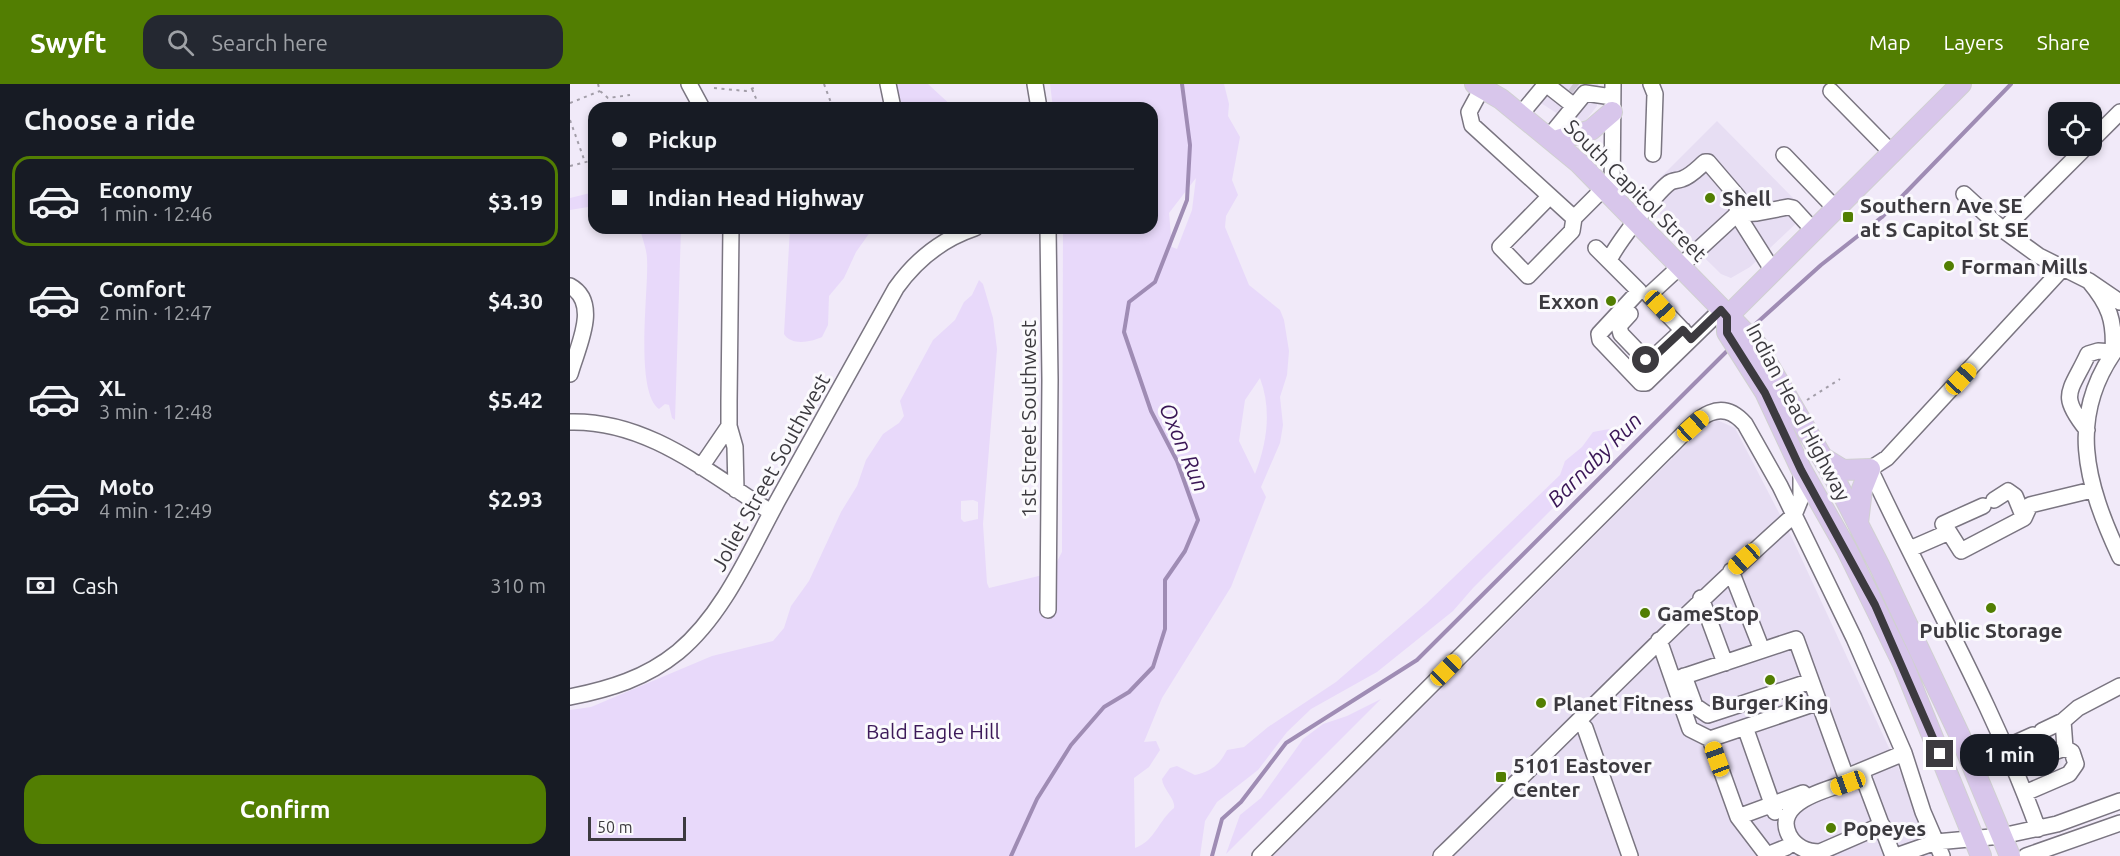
<!DOCTYPE html>
<html lang="en">
<head>
<meta charset="utf-8">
<style>
	:root { --surface:#171b24; --page:#242831; --text:#f1f3f6; --muted:#9ea1a6; --line:#363941; --accent:#527e02 }
	body { margin:0; font-family:Ubuntu,sans-serif; background:var(--page); color:var(--text); height:100vh; display:flex; flex-direction:column; font-size:22px; white-space:nowrap }
	* { box-sizing:border-box; margin:0 }
	p { font-size:20px; color:var(--muted) }
	.icon { flex:none; width:33px; height:33px; fill:none; stroke:currentColor; stroke-width:2; stroke-linecap:round; stroke-linejoin:round }
	.map { position:relative; flex:1; overflow:hidden }
	.side { display:flex; flex-direction:column; background:var(--surface); width:570px }
	.side>* { flex:none }
	.guide { position:absolute; left:18px; top:18px; width:570px; height:132px; border-radius:18px; box-shadow:0 3px 9px #0003; display:grid; align-content:center; height:132px; padding:0 24px; background:var(--surface) }
	.tools { position:absolute; left:1478px; top:18px; display:grid; gap:12px }
	.tools a { display:grid; place-items:center; width:54px; height:54px; border-radius:12px; background:var(--surface); box-shadow:0 3px 9px #0003; font-size:30px }
	.scale { position:absolute; left:18px; bottom:15px; width:98px; box-sizing:border-box; padding-left:6px; border:3px solid #3c3a3f; border-top:0; font-size:16px; line-height:21px; white-space:nowrap; color:#3c3a3f; -webkit-text-stroke:4px #fbfafd; paint-order:stroke }
	.end { position:absolute; width:27px; height:27px; margin:-14px; border:8px solid #3c3a3f; background:#fff; box-shadow:0 0 0 3px #fff }
	.from { border-radius:50% }
	.bubble { position:absolute; height:42px; border-radius:18px; background:var(--surface); box-shadow:0 3px 9px #0003; font-size:20px; font-weight:700; line-height:42px; text-align:center }
	.car { position:absolute; width:18px; height:36px; margin:-18px -9px; border-radius:8px; box-shadow:0 0 4px 2px #0007; background:linear-gradient(#f5c518 24%,#345 0 40%,#f5c518 0 76%,#345 0 86%,#f5c518 0) }
	.guide b { display:flex; align-items:center; gap:21px; height:57px; font-size:22px }
	.guide b+b { border-top:2px solid var(--line) }
	.guide i { width:15px; height:15px; background:var(--text) }
	ul { padding:0; list-style:none }
	li { display:flex; align-items:center; gap:18px; height:90px; margin:0 12px 9px; padding:0 12px; border:3px solid transparent; border-radius:18px }
	li div { flex:1 }
	li b { display:block; font-size:22px }
	li em { font-style:normal; font-weight:700 }
	li.active { border-color:var(--accent) }
	li>.icon { width:54px; height:54px; stroke-width:1.5 }
	h2 { padding:0 24px; font-size:27px; line-height:72px }
	.pay { display:flex; align-items:center; gap:15px; height:66px; padding:0 24px; font-size:22px }
	.pay p { margin-inline-start:auto }
	.cta { display:flex; gap:12px; margin-top:auto; padding:12px 24px }
	.cta a { flex:1; height:69px; border-radius:18px; background:var(--accent); color:#fff; font-size:24px; font-weight:700; line-height:69px; text-align:center }
	header { display:flex; align-items:center; gap:36px; box-sizing:border-box; height:84px; padding:0 30px; background:var(--accent); color:#fff }
	header strong { font-size:28px }
	nav { display:flex; gap:33px; margin-inline-start:auto; font-size:21px }
	.search { width:420px; height:54px; background:var(--page); display:flex; align-items:center; gap:15px; box-sizing:border-box; padding:0 21px; border-radius:18px; color:var(--muted); font-size:22px }
	main { display:flex; flex:1; min-height:0 }
	.map>svg:first-child { display:block }
	.built { fill:#e7def3 }
	.green { fill:#e8d9fa; fill-rule:evenodd }
	.lines { fill:none; stroke-linecap:round; stroke-linejoin:round }
	.stream { stroke:#9f8cb4; stroke-width:4 }
	.minor-tunnel { stroke:#cdc7d4; stroke-width:15; stroke-dasharray:15 8; stroke-linecap:butt }
	.minor-casing { stroke:#7a7581; stroke-width:18 }
	.major-casing { stroke:#d0d0d1; stroke-width:22 }
	.path { stroke:#a29da8; stroke-width:2; stroke-dasharray:3 4.5; stroke-linecap:butt }
	.minor { stroke:#fff; stroke-width:15 }
	.major { stroke:#d8c6eb; stroke-width:20 }
	.route { stroke:#3c3a3f; stroke-width:8 }
	.poi-dot { fill:#527e02; stroke:#fbfafd; stroke-width:2 }
	.labels { text-anchor:middle; dominant-baseline:central; stroke-width:6; stroke-linejoin:round; paint-order:stroke }
	.street-label { font-size:21px; fill:#3c3a3f; stroke:#fbfafd }
	.poi-label { font-size:21px; font-weight:bold; fill:#3c3a3f; stroke:#fbfafd; text-anchor:start }
	.park-label { font-size:21px; fill:#3c1959; stroke:#fbfafd }
	.water-label { font-size:22px; font-style:italic; fill:#391555; stroke:#fbfafd }
</style>
</head>
<body>
<header>
<strong>Swyft</strong>
<div class="search"><svg class="icon" aria-label="search" viewBox="0 0 24 24"><circle cx="10" cy="10" r="6"/><path d="M15 15l6 6"/></svg>Search here</div>
<nav><a>Map</a><a>Layers</a><a>Share</a></nav>
</header>
<main>
<section class="side">
<h2>Choose a ride</h2>
<ul>
<li class="active"><svg class="icon" aria-label="car" viewBox="0 0 24 24"><path d="M5 17H2v-5l4-1 3-4h7l3 4 3 1v5h-3M9 17h6M6 11h13"/><circle cx="7" cy="17" r="2"/><circle cx="17" cy="17" r="2"/></svg><div><b>Economy</b><p>1 min · 12:46</p></div><em>$3.19</em></li>
<li><svg class="icon" aria-label="car" viewBox="0 0 24 24"><path d="M5 17H2v-5l4-1 3-4h7l3 4 3 1v5h-3M9 17h6M6 11h13"/><circle cx="7" cy="17" r="2"/><circle cx="17" cy="17" r="2"/></svg><div><b>Comfort</b><p>2 min · 12:47</p></div><em>$4.30</em></li>
<li><svg class="icon" aria-label="car" viewBox="0 0 24 24"><path d="M5 17H2v-5l4-1 3-4h7l3 4 3 1v5h-3M9 17h6M6 11h13"/><circle cx="7" cy="17" r="2"/><circle cx="17" cy="17" r="2"/></svg><div><b>XL</b><p>3 min · 12:48</p></div><em>$5.42</em></li>
<li><svg class="icon" aria-label="car" viewBox="0 0 24 24"><path d="M5 17H2v-5l4-1 3-4h7l3 4 3 1v5h-3M9 17h6M6 11h13"/><circle cx="7" cy="17" r="2"/><circle cx="17" cy="17" r="2"/></svg><div><b>Moto</b><p>4 min · 12:49</p></div><em>$2.93</em></li>
</ul>
<div class="pay"><svg class="icon" aria-label="cash" viewBox="0 0 24 24"><path d="M3 7h18v10H3z"/><circle cx="12" cy="12" r="2"/></svg>Cash<p>310 m</p></div>
<div class="cta"><a>Confirm</a></div>
</section>
<div class="map">
<svg width="1550" height="772" viewBox="0 0 1550 772">
	<rect width="100%" height="100%" fill="#f1eaf9"/>
	<path class="built" d="M968 0H1028L1027 22 1016 36 1002 39 960 12Z
		M1147 37 1233 124 1232 127 1238 128 1180 183 1161 194 1151 190 1072 112Z
		M1147 336 1165 344 1222 454 1350 731 1366 772H703L1136 341Z"/>
	<path class="green" d="M326 0H358L384 24H333Z
		M480 0H654L659 20 658 32 670 53 662 96 668 111 656 132 655 143 679 201 710 226 714 236 719 267 717 291 710 313 713 341 710 359 691 403 696 413 661 503 592 614 574 658 586 657 590 666 579 683 564 694 565 764C585 757 588 737 604 724 606 715 593 706 592 695L600 684 607 682 625 691C642 687 649 681 657 666L674 663 698 643 766 598 856 520 990 391 995 377 1012 363 1023 348 1050 343 1056 348 1052 358 1026 378 1010 384 1008 395 988 419 903 504 883 527 807 588 741 625 717 648 688 686 647 718 635 737 630 772H0V626L21 623 142 572 203 557 214 544 221 522 239 497 271 428 287 402 296 376 313 350 329 339 334 332 330 317 363 256 385 236 394 218 402 211 409 196 413 200 423 234 427 265 413 440 417 499 419 504 481 489 492 468 493 144H582V24H483ZM626 94 622 126 607 165 602 163 599 129ZM690 294C702 326 697 359 685 390L669 357 675 316ZM403 416 408 418V435L394 438 391 435V417Z
		M24 108V122L0 126V114Z
		M70 144H111L105 336 102 334 99 321 95 320 89 325C64 307 79 205 77 175 77 166 72 154 70 144Z
		M220 144H303L286 168 274 194 259 212 258 241 252 253C241 258 221 262 214 250Z
		M811 615 656 770 670 731 691 714 733 655 753 640 777 632Z"/>
	<g class="lines">
		<path class="stream" d="M1180 245 1251 181 1312 133 1441 0
			M441 772 467 715 501 661 534 623 559 608 583 583 595 545V496L615 467 628 436 607 377 581 327 554 248 559 218 585 198 617 116 620 61 612 0
			M642 772 652 735 671 718 716 659 847 576 1159 265"/>
		<path class="minor-tunnel" d="M1003 0 1007 3"/>
		<g class="minor-casing">
			<path id="minor" d="M119 0 132 24
				M318 0 323 24
				M465 0 469 24
				M1081 0 1085 10 1083 70
				M912 4 899 28 902 41 1004 134 1034 104
				M1261 7 1322 69
				M951 30 976 0 1004 22
				M979 53 1015 9 1042 13
				M1521 57 1550 28
				M1214 71 1266 125
				M1394 110 1433 146 1469 172 1519 197 1550 218
				M980 112 930 163 958 192 1002 147 1004 134
				M1042 112 1043 0
				M161 144 159 317V342L165 363 166 406
				M1433 146 1517 62
				M1026 164 1039 177
				M0 202C31 219 7 264 0 290
				M1151 226 1076 299H1071L1030 256 1029 250 1069 207 1039 177C1044 163 1086 109 1099 99 1103 96 1107 97 1112 95 1121 92 1128 84 1135 78H1138L1168 113 1167 130 1187 129 1218 123 1223 124 1244 147
				M1060 230 1049 242 1051 250 1076 276
				M1121 255 1079 211 1167 130 1203 187
				M1550 260C1495 331 1516 400 1550 473
				M1070 283 1084 273 1113 246
				M0 338C78 336 138 389 201 428
				M1517 346C1488 310 1500 309 1518 270L1528 267 1543 268C1545 236 1539 221 1519 197
				M131 383 159 342
				M1424 416 1438 407 1445 412 1454 434
				M1379 448 1373 440 1413 422
				M1340 465 1379 448 1391 467 1454 434 1460 421 1522 406
				M1161 487 1192 566
				M1131 514 1155 579
				M478 526 480 296 478 144
				M1089 556 1120 645 1140 655 1168 733 1197 771 1217 763
				M1114 592 1125 622 1138 631 1241 597
				M1103 596 1226 555 1276 693
				M0 613C40 605 76 594 108 568 154 530 180 467 208 416 247 345 287 275 326 204 346 176 372 155 405 144
				M1009 638 1015 644 1060 772
				M1175 643 1205 728
				M1472 647 1493 637
				M1140 655 1249 618
				M1434 664 1463 651
				M1495 664 1493 637 1508 624 1550 602
				M1443 683 1495 664 1502 668 1506 680 1499 690 1455 709
				M1291 687 1323 772
				M1281 691 1334 669
				M1294 694C1269 702 1201 715 1219 751 1226 764 1237 768 1250 768L1312 741
				M1168 733 1233 709
				M1468 745C1423 620 1356 505 1300 385L1317 374 1493 184
				M690 772 1096 367C1120 345 1145 306 1175 340L1210 402 1284 554 1334 669 1353 728 1372 772
				M871 772C989 658 1102 540 1224 431L1231 414V388
				M1326 772 1366 758 1432 752 1487 740 1550 717
				M1456 772 1550 739"/>
		</g>
		<g class="major-casing">
			<path id="major" d="M905 0 931 15 1009 79 1187 261 1266 397 1309 481 1390 652 1440 772
				M984 57 1021 46 1042 28
				M1157 233V248L1195 308 1231 385 1276 464 1333 580 1411 772
				M1157 233 1391 0
				M1252 373 1273 386 1300 385
				M1288 439 1292 405 1300 385"/>
		</g>
		<path class="path" d="M28 0 30 7 38 14 60 11
			M254 0 263 24
			M144 4 176 7 186 3
			M182 5 190 24
			M0 19 30 7
			M0 36 15 78
			M0 82 24 76
			M1237 316 1270 295"/>
		<use href="#minor" class="minor"/>
		<use href="#major" class="major"/>
	</g>
	<g class="lines">
		<path class="route" d="M1076 276 1084 273 1113 246 1121 255 1151 226 1157 233V249L1195 309 1231 386 1305 521 1370 670"/>
	</g>
	<g class="poi-dot">
		<circle cx="1140" cy="114" r="6"/>
		<rect x="1272" y="127" width="12" height="12" rx="3"/>
		<circle cx="1379" cy="182" r="6"/>
		<circle cx="1041" cy="217" r="6"/>
		<circle cx="1421" cy="524" r="6"/>
		<circle cx="1075" cy="529" r="6"/>
		<circle cx="1200" cy="596" r="6"/>
		<circle cx="971" cy="619" r="6"/>
		<rect x="925" y="687" width="12" height="12" rx="3"/>
		<circle cx="1261" cy="744" r="6"/>
	</g>
	<g class="labels">
		<g class="street-label">
			<text transform="translate(1066 106) rotate(45)">South Capitol Street</text>
			<text transform="translate(1229 328) rotate(62)">Indian Head Highway</text>
			<text transform="translate(458 335) rotate(-90)">1st Street Southwest</text>
			<text transform="translate(200 388) rotate(-61)">Joliet Street Southwest</text>
		</g>
		<g class="poi-label">
			<text x="1152" y="114">Shell</text>
			<text x="1290" y="121">Southern Ave SE<tspan x="1290" dy="24">at S Capitol St SE</tspan></text>
			<text x="1391" y="182">Forman Mills</text>
			<text x="1029" y="217" text-anchor="end">Exxon</text>
			<text x="1087" y="529">GameStop</text>
			<text x="1421" y="546" text-anchor="middle">Public Storage</text>
			<text x="1200" y="618" text-anchor="middle">Burger King</text>
			<text x="983" y="619">Planet Fitness</text>
			<text x="943" y="681">5101 Eastover<tspan x="943" dy="24">Center</tspan></text>
			<text x="1273" y="744">Popeyes</text>
		</g>
		<g class="park-label">
			<text x="363" y="647">Bald Eagle Hill</text>
		</g>
		<g class="water-label">
			<text transform="translate(615 363) rotate(67)">Oxon Run</text>
			<text transform="translate(1024 375) rotate(-45)">Barnaby Run</text>
		</g>
	</g>
</svg>
<div class="tools">
<a><svg class="icon" aria-label="locate" viewBox="0 0 24 24"><circle cx="12" cy="12" r="6"/><path d="M12 2v4M12 18v4M2 12h4M18 12h4"/></svg></a>
</div>
<div class="scale">50 m</div>
<i class="end from" style="left:1076px;top:276px"></i>
<i class="end" style="left:1370px;top:670px"></i>
<div class="bubble" style="left:1390px;top:650px;width:99px">1 min</div>
<i class="car" style="left:1090px;top:222px;rotate:137deg"></i>
<i class="car" style="left:1391px;top:295px;rotate:43deg"></i>
<i class="car" style="left:1123px;top:342px;rotate:48deg"></i>
<i class="car" style="left:1174px;top:475px;rotate:228deg"></i>
<i class="car" style="left:876px;top:586px;rotate:45deg"></i>
<i class="car" style="left:1147px;top:675px;rotate:340deg"></i>
<i class="car" style="left:1278px;top:699px;rotate:250deg"></i>
<div class="guide">
<b><i class="from"></i>Pickup</b>
<b><i></i>Indian Head Highway</b>
</div>
</div>
</main>
</body>
</html>
